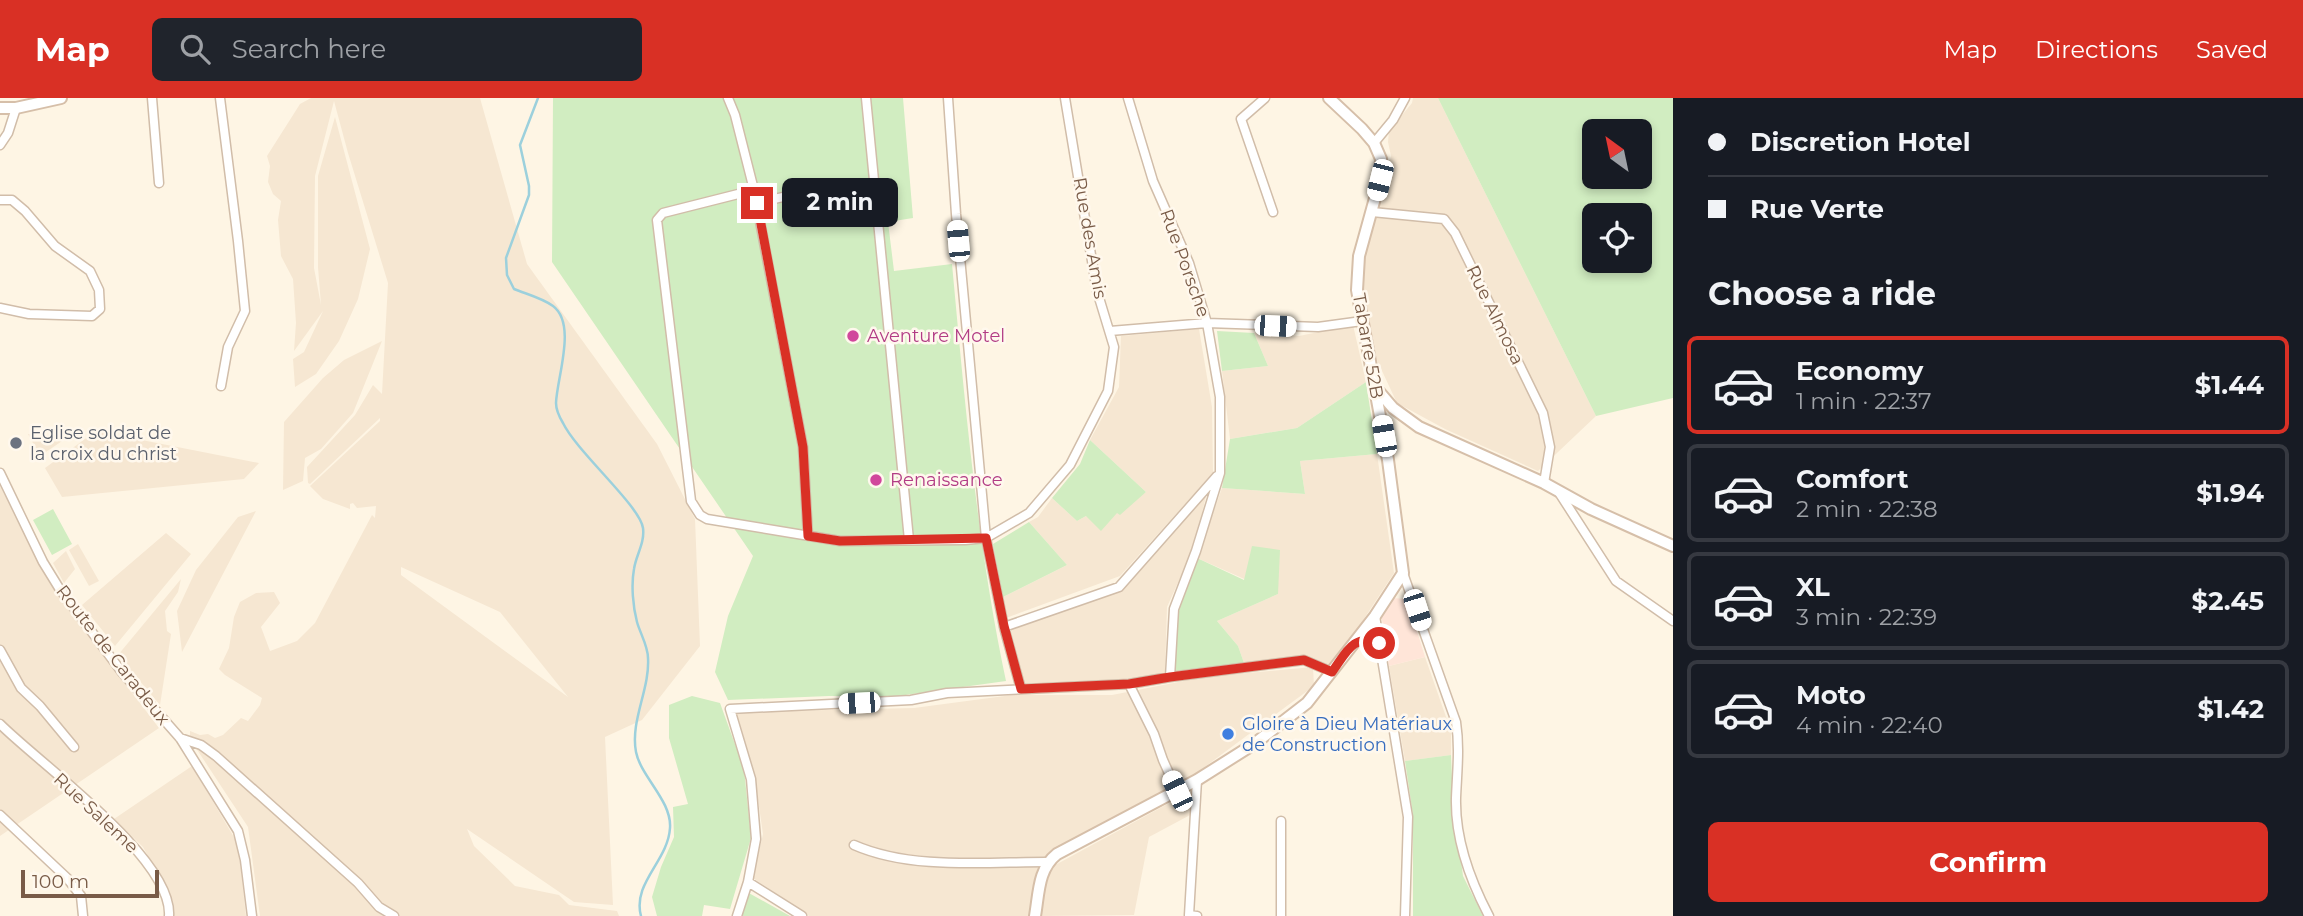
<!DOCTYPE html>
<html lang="en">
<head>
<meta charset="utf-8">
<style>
	:root { --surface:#171b24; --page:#20242c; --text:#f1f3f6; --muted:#9ea1a6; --line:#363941; --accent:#d93025 }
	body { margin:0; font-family:Montserrat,sans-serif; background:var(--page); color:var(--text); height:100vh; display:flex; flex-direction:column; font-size:26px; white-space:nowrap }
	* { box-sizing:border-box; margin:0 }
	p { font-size:23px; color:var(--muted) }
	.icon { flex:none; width:38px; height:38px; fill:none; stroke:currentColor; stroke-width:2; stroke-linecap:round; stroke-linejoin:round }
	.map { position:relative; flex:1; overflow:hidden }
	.side { display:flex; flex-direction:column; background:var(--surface); width:630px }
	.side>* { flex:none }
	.guide { display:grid; align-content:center; height:154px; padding:0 35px; background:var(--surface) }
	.needle { width:46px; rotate:327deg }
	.controls { position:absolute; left:1582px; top:21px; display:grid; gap:14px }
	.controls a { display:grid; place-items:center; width:70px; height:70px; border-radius:10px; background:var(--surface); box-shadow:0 4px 10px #0003; font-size:35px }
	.scale { position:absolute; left:21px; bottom:18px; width:138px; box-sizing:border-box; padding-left:7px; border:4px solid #795b47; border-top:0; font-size:19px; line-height:24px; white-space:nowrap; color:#795b47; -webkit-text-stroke:5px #fff8ed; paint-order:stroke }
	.end { position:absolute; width:32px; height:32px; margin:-16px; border:9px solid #d93025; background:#fff; box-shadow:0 0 0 4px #fff }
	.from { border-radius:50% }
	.bubble { position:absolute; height:49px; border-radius:10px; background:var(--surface); box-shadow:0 4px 10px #0003; font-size:23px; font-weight:700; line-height:49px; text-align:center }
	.car { position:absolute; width:21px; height:42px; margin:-21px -10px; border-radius:9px; box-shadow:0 0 5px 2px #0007; background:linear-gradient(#fff 24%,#345 0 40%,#fff 0 76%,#345 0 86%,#fff 0) }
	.guide b { display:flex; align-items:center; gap:24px; height:66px; font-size:26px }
	.guide b+b { border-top:2px solid var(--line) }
	.guide i { width:18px; height:18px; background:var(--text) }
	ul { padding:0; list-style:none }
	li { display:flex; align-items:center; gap:21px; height:98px; margin:0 14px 10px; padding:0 21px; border:4px solid var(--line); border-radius:10px }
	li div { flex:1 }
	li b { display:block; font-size:26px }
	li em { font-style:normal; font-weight:700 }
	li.current { border-color:var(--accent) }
	li>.icon { width:63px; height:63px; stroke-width:1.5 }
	h2 { padding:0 35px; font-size:32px; line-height:84px }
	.primary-button { display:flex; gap:14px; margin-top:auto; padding:14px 35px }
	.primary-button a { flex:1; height:80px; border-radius:10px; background:var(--accent); color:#fff; font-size:28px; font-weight:700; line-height:80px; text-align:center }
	header { display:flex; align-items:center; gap:42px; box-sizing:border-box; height:98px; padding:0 35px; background:var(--accent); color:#fff }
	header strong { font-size:33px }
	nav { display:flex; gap:38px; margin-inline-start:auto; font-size:24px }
	.search { width:490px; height:63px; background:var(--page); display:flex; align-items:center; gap:18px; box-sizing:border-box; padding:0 24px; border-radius:10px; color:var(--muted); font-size:26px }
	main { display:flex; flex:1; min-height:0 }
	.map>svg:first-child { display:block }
	.residential { fill:#f6e7d2; fill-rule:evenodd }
	.commercial { fill:#ffe5d8 }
	.green { fill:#d1edc1; fill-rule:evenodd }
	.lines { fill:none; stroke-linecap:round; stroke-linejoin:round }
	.stream { stroke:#9cd0dc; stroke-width:2.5 }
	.street-casing { stroke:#d1bda9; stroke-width:11 }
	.secondary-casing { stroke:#d6bfa9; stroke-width:14 }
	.street { stroke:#fff; stroke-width:8 }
	.secondary { stroke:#fff; stroke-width:10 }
	.route { stroke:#d93025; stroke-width:9 }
	.hotel-dot { fill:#d1479c; stroke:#fff8ed; stroke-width:2.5 }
	.worship-dot { fill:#6b7280; stroke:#fff8ed; stroke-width:2.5 }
	.shop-dot { fill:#3f7fe0; stroke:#fff8ed; stroke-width:2.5 }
	.labels { text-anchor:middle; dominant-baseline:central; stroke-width:5; stroke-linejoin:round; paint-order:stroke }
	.street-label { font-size:18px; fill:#795b47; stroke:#fff8ed }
	.hotel-label { font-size:18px; fill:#b23c85; stroke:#fff8ed; text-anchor:start }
	.worship-label { font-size:18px; fill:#5b616d; stroke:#fff8ed; text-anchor:start }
	.shop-label { font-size:18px; fill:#366cbe; stroke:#fff8ed; text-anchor:start }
</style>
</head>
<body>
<header>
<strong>Map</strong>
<div class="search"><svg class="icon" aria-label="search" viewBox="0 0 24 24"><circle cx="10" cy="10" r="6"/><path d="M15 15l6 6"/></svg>Search here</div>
<nav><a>Map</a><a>Directions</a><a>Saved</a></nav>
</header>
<main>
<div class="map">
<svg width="1673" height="818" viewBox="0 0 1673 818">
	<rect width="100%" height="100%" fill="#fef5e4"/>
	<path class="residential" d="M311 0H480L527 166 657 346 695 421 700 548 642 622 605 639 613 807 574 804 467 731 474 748 515 788 559 797 569 807 617 813 619 818H260L248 729 190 641V633L200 637 208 636 215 640 223 637 241 620 248 623 260 607 262 600 225 577 219 571 229 550 234 519 240 504 256 495 274 494 280 505 261 529 270 553 297 543 315 525 372 417 375 420 376 408 357 410 353 405 350 406V411L323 401 310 388 380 323V320L310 386 308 385 307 369 355 317 373 287 382 296 388 185 348 55 334 3 315 78 314 170 321 207 318 169V78L335 19 370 151 358 201 339 243 316 276 295 289 293 261 304 254 323 213 294 253 296 225 293 181 281 158 278 122 281 103 273 96 268 84 270 68 267 58 300 6ZM401 469 500 514 568 599 401 477Z
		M1413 0H1438L1596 318 1538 373 1445 331 1397 305 1369 245 1359 186 1363 155 1383 95 1391 58 1388 44 1389 33 1412 5Z
		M1353 227 1366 284 1297 330 1230 341 1222 273 1268 268 1254 235 1299 238Z
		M1199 231 1212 309 1213 375 1120 478 1006 520 1003 499 1067 467 1029 424 1038 419 1052 400 1077 423 1086 418 1117 414 1146 394 1090 342 1119 289 1121 238Z
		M382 243 353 315 321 351 305 360 303 383 283 392 284 324 323 280 344 262Z
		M96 333 259 365 244 381 62 399 45 370Z
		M28 336 68 339 40 358Z
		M1377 356 1394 475 1333 568 1304 559 1244 565 1238 548 1217 523 1278 496 1197 460 1222 390 1305 396 1300 363Z
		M0 388 41 468 69 512 159 630 0 738Z
		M1207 394 1194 449 1167 509 1165 576 1103 584 1024 587 1010 529 1120 493Z
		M256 413 182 554 177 513 196 472 238 419Z
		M166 435 191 456 115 548 82 507Z
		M78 446 99 483 89 488 69 452Z
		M66 453 75 471 64 485 53 465Z
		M181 481 178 494 165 513 167 533 171 536 160 607 118 557Z
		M1425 559 1451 633V657L1405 663 1389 568Z
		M1313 569 1314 588 1183 685 1041 764 1031 818H809L753 780 763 736 754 674 736 614 914 610 1012 597H1112L1204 579Z
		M192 668 238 746 246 818H173V803L143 749 114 721Z
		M1192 695V716L1149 739 1134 817 1040 818 1046 772 1173 703Z"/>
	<path class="commercial" d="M1392 500 1407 501 1425 559 1389 568 1381 515Z"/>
	<path class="green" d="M553 0H903L913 120 888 124 894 173 952 166C965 306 977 446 1006 583L898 598H829L728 602 715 574 728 518 753 458 552 164Z
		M1438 0H1673V300L1596 318ZM1594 33H1640V79H1594ZM1594 117H1640V163H1594Z
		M1217 233 1254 235 1268 268 1222 273Z
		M1366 284 1377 356 1300 363 1305 396 1222 390 1230 341 1297 330Z
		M1090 342 1146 394 1120 417 1117 415 1101 433 1086 418 1077 423 1052 400 1080 366Z
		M53 411 72 446 52 457 33 422Z
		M1029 424 1067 467 1003 499 993 446Z
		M1252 448 1280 452 1278 496 1217 523 1238 548 1244 565 1174 573 1178 514 1197 460 1244 482Z
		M692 598 720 605 744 671 751 740 730 811 704 807 702 818H657L652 799 661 769 674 739 673 709 688 706 669 640V607Z
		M1451 657 1453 703 1463 778 1483 818H1413V717L1405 663Z
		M747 794 790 818H742Z"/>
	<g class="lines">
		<path class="stream" d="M538 0 520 47 529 88V97L506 160 507 177 514 191C526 196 542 200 553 208 577 226 557 279 556 305 556 311 560 320 563 325 577 354 640 408 643 430 645 445 636 457 634 471 631 487 633 509 637 524 640 535 648 548 648 560 650 591 630 623 636 654 641 679 672 703 670 730 668 763 632 785 641 818"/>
		<g class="street-casing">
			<path id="street" d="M152 0 159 85
				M220 0 238 143 245 213 228 249 221 288
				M728 0 735 17 754 92 803 349 808 438
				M866 0 909 442
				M948 0 956 116 986 440 1004 529 1021 591
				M1128 0 1153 83 1189 165 1207 225 1220 299V375L1196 453 1174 511 1170 579
				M1265 0 1241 21 1273 114
				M1374 45 1393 22 1405 0
				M0 47 8 35 16 10
				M754 92 663 115 657 122 691 403 700 417 707 421 840 443 965 442 986 440 1029 415 1070 367 1108 293 1114 249 1097 193 1065 0
				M0 102H12L25 113 55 148 90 173 99 192 100 211 92 218 29 216 0 210
				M757 105 800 95
				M1372 114 1444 121 1455 135 1543 315 1550 349 1544 385
				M1110 233 1207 225 1318 229 1362 223
				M0 375 43 464 59 490 121 573 180 640 238 733 245 762 252 818
				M1560 396 1616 483 1673 523
				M1403 475 1456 624C1460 650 1457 674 1456 700 1455 741 1470 782 1489 818
				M1375 518 1408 719 1405 818
				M1004 529 1119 489 1217 378
				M1354 544 1367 540 1379 545
				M0 552 21 590 40 608 74 649
				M1129 586 1154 636 1163 662 1177 693
				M0 626C41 667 173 760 169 818
				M180 640 201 647 216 658 358 785 379 809 394 818
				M1197 682 1189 817 1197 818
				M0 717 67 780 81 798 83 818
				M1281 723V818
				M854 747C911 772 985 764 1046 764
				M748 784 802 818
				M737 818 748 784 756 741 751 681 730 611 911 602 947 595 1129 586 1170 579 1304 562 1332 574"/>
		</g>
		<g class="secondary-casing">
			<path id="secondary" d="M0 10H16L61 0
				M1375 289 1393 310 1419 329 1544 385 1591 411 1673 448
				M1035 818C1039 795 1038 771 1057 756L1197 682 1254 646 1307 605 1375 518 1403 475 1388 362 1357 192 1359 158 1380 82 1381 61 1374 45 1362 31 1329 0"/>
		</g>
		<use href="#street" class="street"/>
		<use href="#secondary" class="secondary"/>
	</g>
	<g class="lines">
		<path class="route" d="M757 105 803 349 808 438 840 443 986 440 1004 528 1021 591 1129 586 1170 579 1304 562 1332 574C1346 555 1353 535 1379 545"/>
	</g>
	<g class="hotel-dot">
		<circle cx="853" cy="238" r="7"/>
		<circle cx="876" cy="382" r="7"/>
	</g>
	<circle class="worship-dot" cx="16" cy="345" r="7"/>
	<circle class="shop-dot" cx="1228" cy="636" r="7"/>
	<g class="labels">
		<g class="street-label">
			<text transform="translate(1090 140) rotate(80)">Rue des Amis</text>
			<text transform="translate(1185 165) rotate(70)">Rue Porsche</text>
			<text transform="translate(1495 217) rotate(64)">Rue Almosa</text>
			<text transform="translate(1368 248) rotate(80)">Tabarre 52B</text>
			<text transform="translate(113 557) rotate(52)">Route de Caradeux</text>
			<text transform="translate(96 715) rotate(43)">Rue Saleme</text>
		</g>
		<g class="hotel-label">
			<text x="867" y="238">Aventure Motel</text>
			<text x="890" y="382">Renaissance</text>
		</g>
		<g class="worship-label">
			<text x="30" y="335">Eglise soldat de<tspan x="30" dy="21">la croix du christ</tspan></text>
		</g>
		<g class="shop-label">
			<text x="1242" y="626">Gloire à Dieu Matériaux<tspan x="1242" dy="21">de Construction</tspan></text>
		</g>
	</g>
</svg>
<div class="controls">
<a><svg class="needle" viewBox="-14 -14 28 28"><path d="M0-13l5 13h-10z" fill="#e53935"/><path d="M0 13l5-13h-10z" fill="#9ea1a6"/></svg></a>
<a><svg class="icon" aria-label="locate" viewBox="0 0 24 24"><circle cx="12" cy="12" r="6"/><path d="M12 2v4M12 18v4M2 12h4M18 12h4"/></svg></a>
</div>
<div class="scale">100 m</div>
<i class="end from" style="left:1379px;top:545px"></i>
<i class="end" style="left:757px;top:105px"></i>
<div class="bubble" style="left:782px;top:80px;width:116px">2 min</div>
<i class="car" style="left:1380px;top:82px;rotate:194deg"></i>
<i class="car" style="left:958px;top:143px;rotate:355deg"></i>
<i class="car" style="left:1275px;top:228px;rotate:92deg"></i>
<i class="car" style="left:1384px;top:338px;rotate:350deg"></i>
<i class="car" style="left:1417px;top:512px;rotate:162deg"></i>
<i class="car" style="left:859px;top:605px;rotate:267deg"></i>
<i class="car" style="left:1177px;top:693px;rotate:335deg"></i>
</div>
<section class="side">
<div class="guide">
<b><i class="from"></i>Discretion Hotel</b>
<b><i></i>Rue Verte</b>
</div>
<h2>Choose a ride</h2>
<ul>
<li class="current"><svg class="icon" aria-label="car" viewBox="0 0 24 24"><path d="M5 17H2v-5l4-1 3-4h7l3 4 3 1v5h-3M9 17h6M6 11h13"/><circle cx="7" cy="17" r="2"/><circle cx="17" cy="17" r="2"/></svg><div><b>Economy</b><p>1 min · 22:37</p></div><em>$1.44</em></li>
<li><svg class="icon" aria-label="car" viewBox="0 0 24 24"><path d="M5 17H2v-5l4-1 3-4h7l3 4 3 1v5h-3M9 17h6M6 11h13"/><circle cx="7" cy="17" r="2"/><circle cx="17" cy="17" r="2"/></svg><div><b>Comfort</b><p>2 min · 22:38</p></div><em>$1.94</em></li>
<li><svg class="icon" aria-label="car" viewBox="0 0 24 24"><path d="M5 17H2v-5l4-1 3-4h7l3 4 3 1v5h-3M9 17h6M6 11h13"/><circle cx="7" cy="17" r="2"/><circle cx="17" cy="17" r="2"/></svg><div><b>XL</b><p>3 min · 22:39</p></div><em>$2.45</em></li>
<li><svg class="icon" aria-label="car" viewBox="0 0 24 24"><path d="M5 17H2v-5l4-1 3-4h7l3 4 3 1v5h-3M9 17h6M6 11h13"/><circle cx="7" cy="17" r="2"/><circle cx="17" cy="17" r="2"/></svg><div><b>Moto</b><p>4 min · 22:40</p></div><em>$1.42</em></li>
</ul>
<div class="primary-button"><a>Confirm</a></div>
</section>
</main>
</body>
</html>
